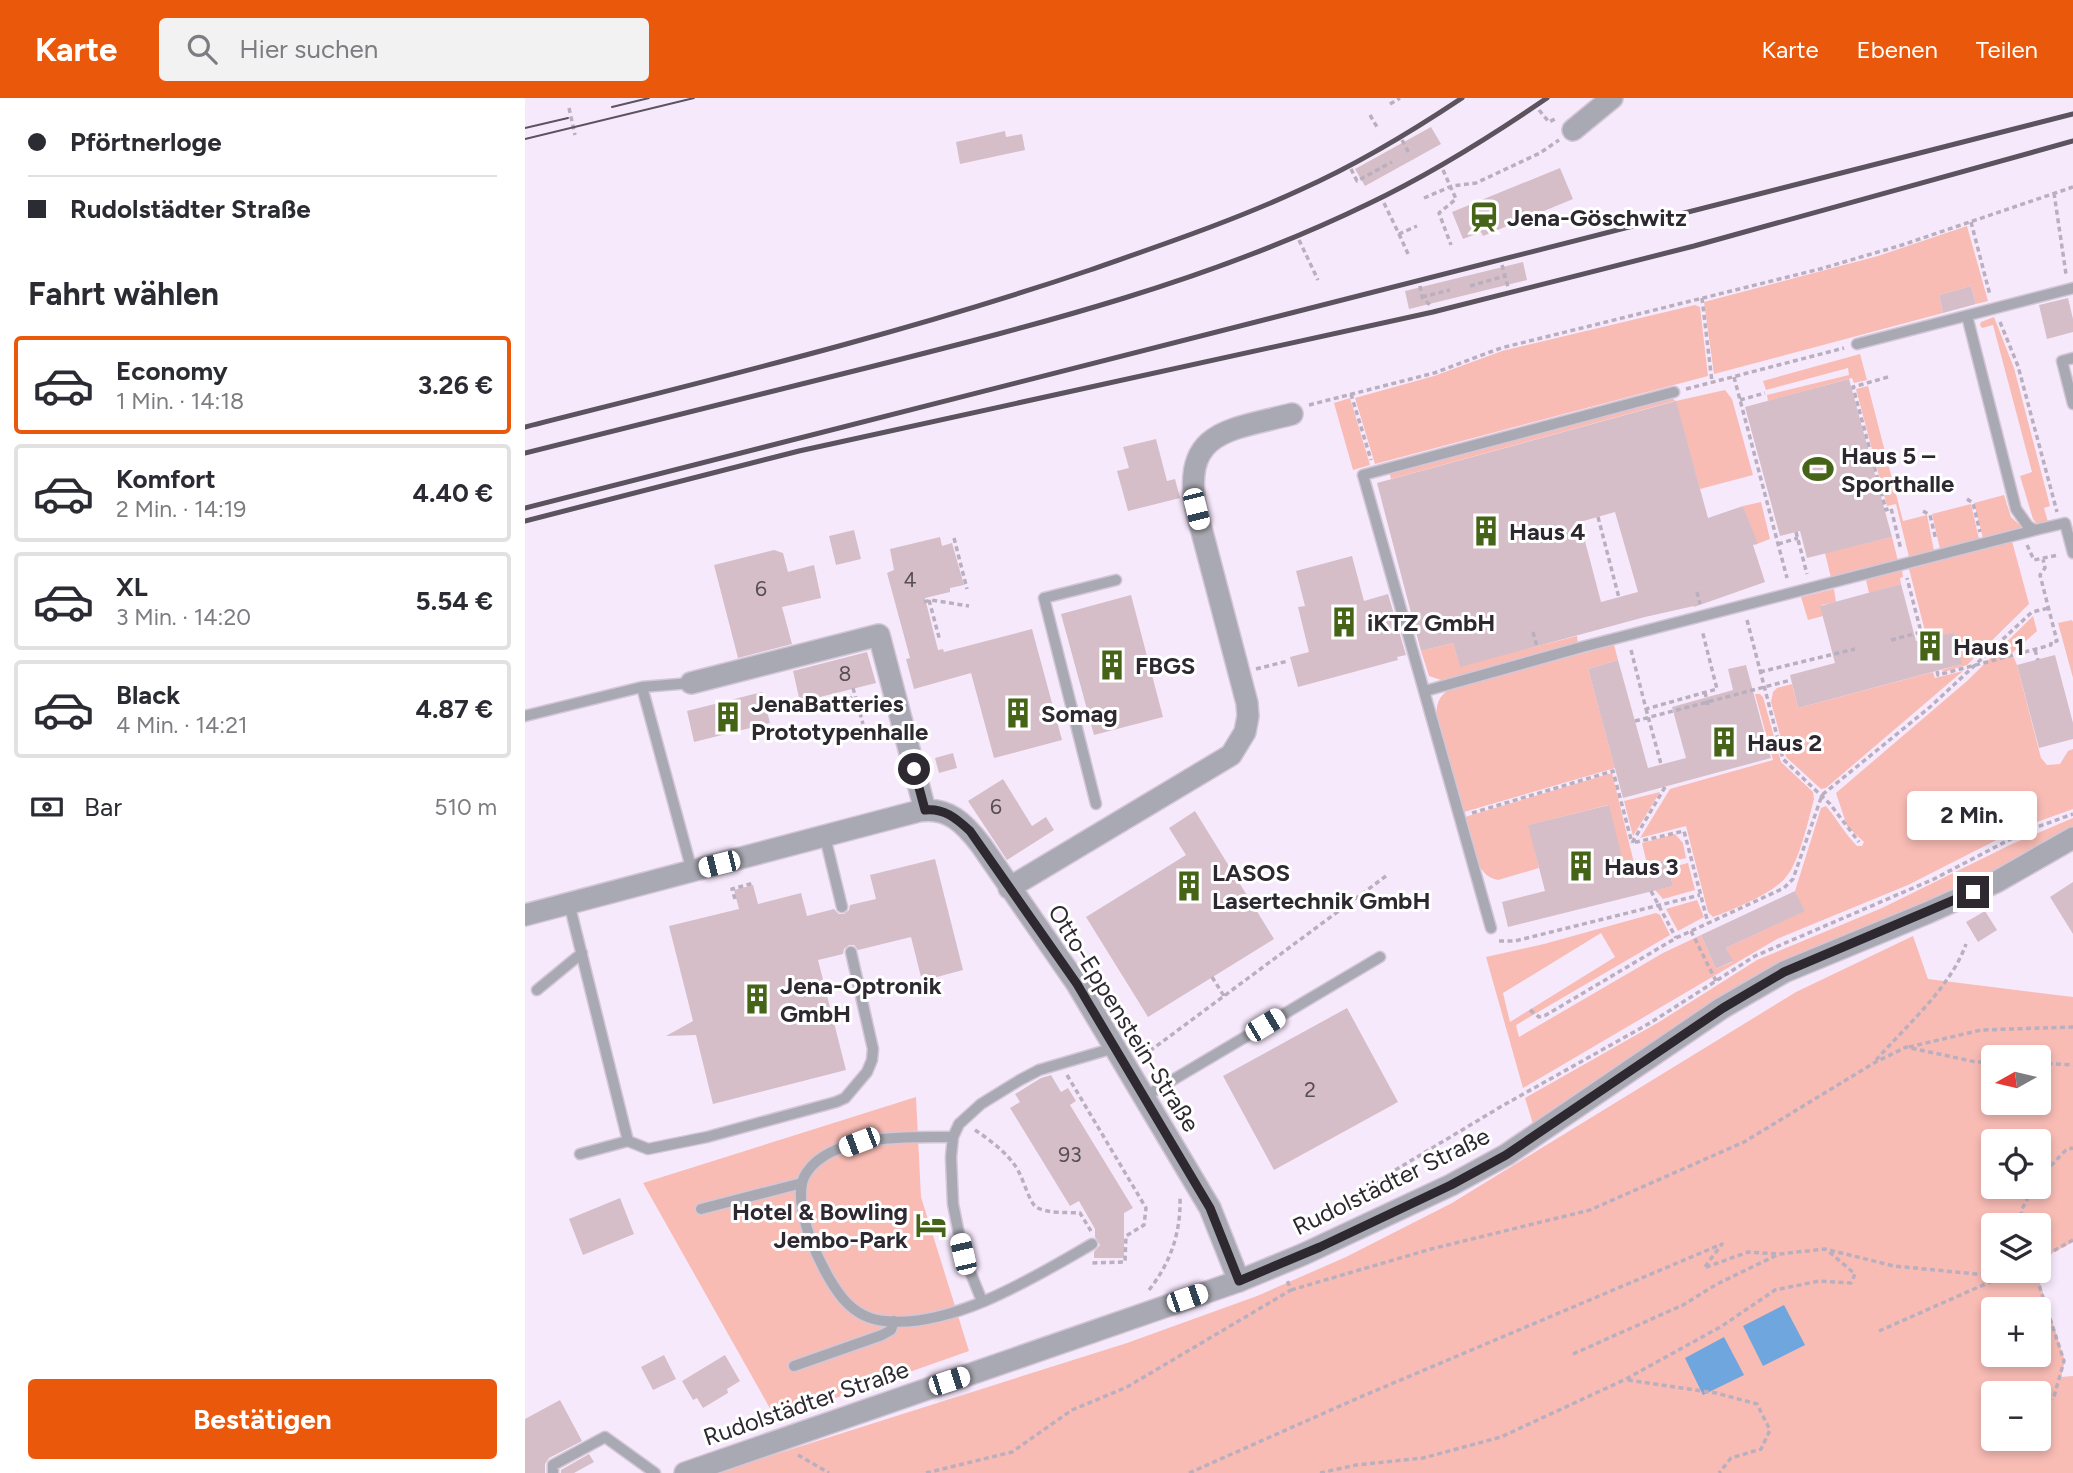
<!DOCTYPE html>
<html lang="de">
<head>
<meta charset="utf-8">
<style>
	:root { --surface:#fff; --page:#f2f2f3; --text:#2b2b33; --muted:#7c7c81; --line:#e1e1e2; --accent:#ea580c }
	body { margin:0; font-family:Figtree,sans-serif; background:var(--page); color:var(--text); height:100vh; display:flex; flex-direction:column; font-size:26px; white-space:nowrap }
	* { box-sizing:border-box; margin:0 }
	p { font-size:23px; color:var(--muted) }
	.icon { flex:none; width:38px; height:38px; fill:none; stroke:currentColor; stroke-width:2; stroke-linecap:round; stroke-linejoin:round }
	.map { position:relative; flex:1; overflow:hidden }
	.side { display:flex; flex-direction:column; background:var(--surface); width:525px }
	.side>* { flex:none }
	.top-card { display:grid; align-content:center; height:154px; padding:0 28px; background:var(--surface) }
	.needle { width:46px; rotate:262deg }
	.fabs { position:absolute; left:1456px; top:947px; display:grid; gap:14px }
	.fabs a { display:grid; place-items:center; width:70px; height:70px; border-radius:7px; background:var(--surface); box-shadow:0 4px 10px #0003; font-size:35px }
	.end { position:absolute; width:32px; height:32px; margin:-16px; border:9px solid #2e2830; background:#fff; box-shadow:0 0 0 4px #fff }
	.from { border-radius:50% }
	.bubble { position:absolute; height:49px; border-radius:7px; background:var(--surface); box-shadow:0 4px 10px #0003; font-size:23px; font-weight:700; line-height:49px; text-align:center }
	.car { position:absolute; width:21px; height:42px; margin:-21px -10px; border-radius:9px; box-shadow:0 0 5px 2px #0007; background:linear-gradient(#fff 24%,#345 0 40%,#fff 0 76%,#345 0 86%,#fff 0) }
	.top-card b { display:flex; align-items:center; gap:24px; height:66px; font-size:26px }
	.top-card b+b { border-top:2px solid var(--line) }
	.top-card i { width:18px; height:18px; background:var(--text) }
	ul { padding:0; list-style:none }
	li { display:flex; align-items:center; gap:21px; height:98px; margin:0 14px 10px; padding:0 14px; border:4px solid var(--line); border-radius:7px }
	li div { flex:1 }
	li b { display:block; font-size:26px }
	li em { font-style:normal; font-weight:700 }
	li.active { border-color:var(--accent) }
	li>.icon { width:63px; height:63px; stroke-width:1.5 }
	h2 { padding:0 28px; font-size:32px; line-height:84px }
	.pay { display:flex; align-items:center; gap:18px; height:77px; padding:0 28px; font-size:26px }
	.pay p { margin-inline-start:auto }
	.action { display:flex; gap:14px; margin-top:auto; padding:14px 28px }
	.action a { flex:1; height:80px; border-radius:7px; background:var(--accent); color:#fff; font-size:28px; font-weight:700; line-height:80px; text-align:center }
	header { display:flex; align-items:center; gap:42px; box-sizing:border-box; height:98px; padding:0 35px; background:var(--accent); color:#fff }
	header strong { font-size:33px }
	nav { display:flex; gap:38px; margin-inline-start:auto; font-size:24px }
	.search { width:490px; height:63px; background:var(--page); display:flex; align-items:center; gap:18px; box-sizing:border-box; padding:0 24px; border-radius:7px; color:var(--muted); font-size:26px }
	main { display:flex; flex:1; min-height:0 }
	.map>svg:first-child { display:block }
	.green { fill:#f8bcb5; fill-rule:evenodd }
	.water { fill:#6fa6dd }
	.building { fill:#d5bec7; fill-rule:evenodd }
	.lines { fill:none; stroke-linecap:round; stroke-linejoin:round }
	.service-casing { stroke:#d3c6d7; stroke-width:13 }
	.minor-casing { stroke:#d3c6d7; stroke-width:24 }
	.tertiary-casing { stroke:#d3c6d7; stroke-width:24 }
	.path { stroke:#baafbf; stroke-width:3.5; stroke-dasharray:5 3.5; stroke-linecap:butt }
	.service { stroke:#a9a9b3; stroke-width:10 }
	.minor { stroke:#a9a9b3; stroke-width:21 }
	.tertiary { stroke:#a9a9b3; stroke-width:21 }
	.tram { stroke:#5b535e; stroke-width:2 }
	.rail { stroke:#5b535e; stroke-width:5 }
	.route { stroke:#2e2830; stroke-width:9 }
	.labels { text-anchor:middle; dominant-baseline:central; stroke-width:6; stroke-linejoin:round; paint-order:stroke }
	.number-label { font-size:21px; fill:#584e56 }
	.poi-label { font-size:24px; font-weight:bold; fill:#2e2830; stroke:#fff; text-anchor:start }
	.street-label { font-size:24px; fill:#2e2830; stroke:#fff }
</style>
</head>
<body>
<header>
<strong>Karte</strong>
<div class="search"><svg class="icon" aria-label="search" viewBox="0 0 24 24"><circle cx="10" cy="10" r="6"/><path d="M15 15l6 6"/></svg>Hier suchen</div>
<nav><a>Karte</a><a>Ebenen</a><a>Teilen</a></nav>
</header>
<main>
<section class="side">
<div class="top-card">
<b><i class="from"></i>Pförtnerloge</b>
<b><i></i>Rudolstädter Straße</b>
</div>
<h2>Fahrt wählen</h2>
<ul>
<li class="active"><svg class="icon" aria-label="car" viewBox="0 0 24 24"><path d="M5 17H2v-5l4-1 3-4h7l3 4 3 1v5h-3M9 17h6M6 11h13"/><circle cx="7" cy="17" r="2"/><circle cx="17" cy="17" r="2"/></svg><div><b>Economy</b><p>1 Min. · 14:18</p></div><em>3.26 €</em></li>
<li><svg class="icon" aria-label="car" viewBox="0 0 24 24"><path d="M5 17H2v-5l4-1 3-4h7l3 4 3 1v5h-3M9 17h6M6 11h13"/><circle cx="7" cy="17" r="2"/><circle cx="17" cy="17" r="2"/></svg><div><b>Komfort</b><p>2 Min. · 14:19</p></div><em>4.40 €</em></li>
<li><svg class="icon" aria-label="car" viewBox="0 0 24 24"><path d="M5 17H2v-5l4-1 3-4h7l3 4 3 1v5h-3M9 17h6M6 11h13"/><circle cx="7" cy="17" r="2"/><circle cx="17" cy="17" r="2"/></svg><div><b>XL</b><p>3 Min. · 14:20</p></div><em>5.54 €</em></li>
<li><svg class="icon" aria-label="car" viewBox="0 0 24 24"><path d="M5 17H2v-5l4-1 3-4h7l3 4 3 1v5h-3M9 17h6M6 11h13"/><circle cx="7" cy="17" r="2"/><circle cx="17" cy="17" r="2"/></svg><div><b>Black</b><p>4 Min. · 14:21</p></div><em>4.87 €</em></li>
</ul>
<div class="pay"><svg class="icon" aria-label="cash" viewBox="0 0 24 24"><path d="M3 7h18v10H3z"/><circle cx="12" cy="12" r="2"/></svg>Bar<p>510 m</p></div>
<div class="action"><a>Bestätigen</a></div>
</section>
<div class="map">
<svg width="1548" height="1375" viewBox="0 0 1548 1375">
	<rect width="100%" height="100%" fill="#f7e9fc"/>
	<path class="green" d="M1442 128 1463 203 1451 206 1446 188 1414 197 1418 215 1189 276 1179 204 1353 158Z
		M1170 207 1175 209 1183 278 850 366 830 300 909 278 977 253Z
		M1469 219 1489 270 1525 408 1519 410 1523 424 1512 426 1508 421 1495 378 1507 374 1468 227 1457 230 1455 227 1456 224Z
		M1335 256 1342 282 1329 285 1327 280 1243 303 1242 297 1324 277 1323 270 1241 292 1238 283Z
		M1343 288 1378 423 1402 417 1409 453 1384 459 1371 406 1362 408 1331 291Z
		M1200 292 1207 301 1228 377 1175 391 1150 303 866 381 864 373 1145 299 1151 303Z
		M825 300 845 367 828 372 809 305Z
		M1479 397 1486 419 1498 430 1458 440 1449 405Z
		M1236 404 1245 441 1232 446 1218 408Z
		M1446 406 1454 441 1415 451 1407 416Z
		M1367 439 1373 463 1306 480 1300 455Z
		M1487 443 1504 506 1442 567 1418 574 1417 572 1436 566 1429 534 1402 541 1384 471Z
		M1377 472 1378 479 1375 480 1376 486 1344 495 1341 482Z
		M1309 491 1311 504 1296 507 1298 518 1283 522 1276 499Z
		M1508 518 1512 533 1487 555 1492 567 1516 660 1522 667 1535 666 1543 653 1548 651V711L1495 730 1383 787 1252 841 998 990 961 859 1019 846 1131 815 1135 817 1145 837 991 927 994 939 1138 855 1176 837 1191 871 1207 864 1201 850 1279 813 1270 793 1296 710 1301 708C1312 721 1320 736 1332 748H1337L1339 744 1322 728 1311 695 1442 583ZM1076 835 1090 859 985 924 978 895Z
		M1547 522 1548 524V580L1533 525Z
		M1052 538 1053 546 919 583 904 578 896 553 928 545 935 568Z
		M1089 547 1093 562 1063 571 1090 670 939 714 912 619C910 606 915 596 927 590Z
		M1438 573 1301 690 1296 691 1261 659 1246 604 1248 594 1252 590 1267 586 1273 610 1408 574 1410 580Z
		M1230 596H1235L1238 599 1256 664 1288 694 1289 701C1284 720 1274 765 1261 779 1249 795 1207 812 1188 819L1183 814 1161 728 1115 740 1145 691 1248 662Z
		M1087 675 1110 769 1080 777 1083 707 1004 727 1014 770 973 782C948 778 946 739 940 719Z
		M1135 694 1108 738 1099 703Z
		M1548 720V728L1466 774 1389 812 1008 1026 1000 1000 1134 924 1232 862 1357 810 1487 746Z
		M1150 736 1158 745 1161 760 1142 765 1141 762 1122 766 1117 745Z
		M1163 765 1170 792 1138 801 1130 792 1148 788 1143 770Z
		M1172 802 1179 819 1153 833 1141 811Z
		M1388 838 1403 881 1548 899V1144L1514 1162V1127H1468V1172L1511 1173 1540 1263 1536 1279 1548 1278V1375H191L602 1245 732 1198 821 1159 927 1105 1271 894ZM1468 959H1514V1004H1468ZM1468 1043H1514V1088H1468ZM1468 1211H1514V1256H1468ZM1468 1295H1514V1340H1468Z
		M391 999 396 1099 444 1253 251 1321 118 1085Z"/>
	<path class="water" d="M1259 1207 1280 1247 1238 1268 1218 1228Z
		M1199 1239 1219 1277 1178 1297 1160 1260Z"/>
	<path class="building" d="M906 29 916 46 840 88 830 71Z
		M480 33 481 39 497 36 500 52 435 66 431 44Z
		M1035 70 1048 101 958 138 956 134 938 141 927 114Z
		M998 164 1002 182 884 211 880 193Z
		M1446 188 1451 206 1418 215 1414 197Z
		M1543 200 1548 221V234L1522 241 1514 207Z
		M1324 281 1367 439 1282 460 1275 433 1255 438 1220 309Z
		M1151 303 1183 420 1218 408 1233 446 1228 447 1240 484 1169 509V508L1120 519 935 569 928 545 896 553 852 385ZM1090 414 1113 494 1076 504 1055 424Z
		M631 341 642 383 650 381 655 400 603 413 592 373 604 370 598 349Z
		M329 432 336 461 311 467 304 438Z
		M415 439 417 448 427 445 439 487 425 490V494L400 500 413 552 418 551 419 554 507 531 537 642 469 660 446 575 389 591 381 561 385 560 362 475 369 472 365 451Z
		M249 452 258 455 263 474 289 467 296 500 257 509 267 546 213 560 189 467Z
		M827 458 839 503 863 496 881 557 872 559 873 562 773 589 765 559 784 554 773 509 780 508 771 473Z
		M1376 486 1391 543 1429 534 1437 566 1273 610 1265 577 1310 565 1295 508Z
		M606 497 638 619 569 637 536 516Z
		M342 554 351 585 275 604 268 573Z
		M1530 557 1548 625V641L1514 650 1492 567Z
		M1093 562 1123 670 1161 660 1147 609 1208 592 1203 571 1221 567 1246 660 1098 700 1063 571Z
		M237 594 245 625 169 644 162 613Z
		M428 655 432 670 414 675 410 660Z
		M478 681 507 728 521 719 529 732 482 762 443 703Z
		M1084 707 1100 772 1141 762 1148 788 983 829 977 804 1020 793 1003 727Z
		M670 713 749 841 623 919 561 819 661 757 644 730Z
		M410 761 438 872 397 883 386 839 333 852 329 847H324L319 851 318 856 293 862 321 972 188 1006 171 937 141 938 168 923 144 828 214 811 209 792 228 787 233 806 276 795 282 818 309 811 314 816H319L324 812 325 807 351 801 345 777Z
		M1548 784V836L1525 799Z
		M1270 793 1280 813 1201 850 1208 863 1191 871 1176 837Z
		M1460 813 1472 832 1453 844 1441 824Z
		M822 910 873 1004 749 1072 698 978Z
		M526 977 536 994 543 990 551 1003 545 1007 608 1110 599 1115V1160H569V1154L575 1147 570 1139V1131L554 1103 545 1108 485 1010 495 1004 490 996 516 980Z
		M95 1100 109 1136 58 1157 44 1121Z
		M139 1257 151 1281 128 1292 116 1269Z
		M200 1257 215 1283 202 1291 203 1295 178 1310 172 1300 168 1302 157 1283Z
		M35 1302 57 1343 24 1360 20 1366V1375H0V1321Z
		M64 1356 69 1364 49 1375H36V1372Z"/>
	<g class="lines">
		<g class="service-casing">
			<path id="service" d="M1442 218 1491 411 1503 428 1510 432 1540 425 1548 455
				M1332 246 1548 190
				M1548 260 1537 263 1548 306
				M117 589 167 773
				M900 593 1057 549 1510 432
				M0 618 117 589 166 585
				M571 706 519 500 591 482
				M300 739 317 809
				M44 805 103 1043 123 1051 182 1039 311 1004 320 1000 342 974 347 962 348 951 326 854
				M966 830 838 377 1149 294
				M12 892 57 855
				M619 999 855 859
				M428 1039C386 1039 309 1035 282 1074 261 1102 300 1183 322 1205 332 1215 346 1222 360 1223 428 1230 510 1179 567 1146
				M55 1056 103 1043
				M176 1111 277 1085
				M457 1203 438 1156 428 1106 426 1059 428 1039 434 1026 456 1006 495 982 514 972 589 950
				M269 1268 357 1237 366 1232 369 1223
				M28 1375V1367L80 1339 130 1375"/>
		</g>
		<g class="minor-casing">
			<path id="minor" d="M1048 32 1087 0
				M166 585 354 537 400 712
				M484 790 706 657 720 634 723 618 722 605 671 411C656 331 707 332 767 316
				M0 817 394 713C423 708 440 726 456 747L552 886 685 1110 714 1183"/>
		</g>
		<g class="tertiary-casing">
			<path id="tertiary" d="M160 1375 714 1183 779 1156 926 1087 981 1057 1197 910 1259 874 1402 815 1471 784 1548 740"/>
		</g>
		<path class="path" d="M865 6 875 0
			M44 10 50 37
			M1014 12 1024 24 1032 20
			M845 17 852 29
			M877 42 884 55
			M826 71 832 83 867 64
			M918 72 931 101 914 115 926 147
			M1529 95 1541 176
			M899 100 927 88 951 85 1015 55 1034 42
			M859 105 874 136 892 128
			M1446 124 1465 197
			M874 136 884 158
			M774 142 793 182
			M977 167 983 189
			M895 188 897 199 906 208
			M945 188 980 178
			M897 199 925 192
			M1177 200 1187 284
			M1475 224 1493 268 1532 414
			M1209 279 1262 480
			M1363 279 1328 289 1361 412 1366 410 1376 452
			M1161 291 1319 250
			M826 296 846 362
			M1215 302 1240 295
			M784 307 909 275 976 250 1295 171 1377 147 1548 89
			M1442 401 1448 405 1455 434
			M1398 413 1405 417 1411 442
			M1073 419 1094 500
			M1271 434 1282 476
			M429 440 442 491
			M1253 446 1273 440
			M1502 447 1509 462 1533 457
			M1172 494 1175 506
			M404 502 415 543
			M399 504 406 502 444 508
			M1222 522 1258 661 1305 706 1334 744
			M1008 534 1012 549
			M1366 542 1396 534 1382 480
			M1106 552 1121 611 1192 591 1177 532
			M1510 552 1513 562
			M731 571 763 563
			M1412 573 1413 577 1526 547V544L1532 543 1515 477 1520 470 1518 461
			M1235 574 1330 551
			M328 590 338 626
			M1180 594 1183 608
			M1121 611 1136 666
			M273 613 330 599
			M1110 623 1266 582
			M1140 689 1107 745 1159 733 1183 825
			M947 715 1088 673 1107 745
			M1126 793 1151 840
			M210 801 207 791 229 785
			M1166 833 1191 883
			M974 843H990L1175 797
			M687 879 699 898
			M1005 912 1014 919 1021 917 1151 840 1259 790 1268 781 1297 697 1405 609 1507 514 1524 510
			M1384 949 1456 932 1548 929
			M618 958 861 778
			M1351 962C1381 928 1426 889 1441 846
			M1514 965 1548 967
			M542 977 621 1110 619 1127 601 1138 600 1164 567 1165V1162
			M450 1032C465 1042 481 1054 491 1069 498 1079 504 1104 511 1109 523 1116 542 1114 555 1115L566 1133
			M1514 1080 1541 1052 1548 1050
			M822 1107 872 1071 977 1008 1125 925 1230 858 1409 781 1501 733 1548 716
			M1498 1127 1496 1113 1509 1088
			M1514 1161 1548 1142
			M1509 1172 1539 1263 1528 1302
			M624 1192C646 1164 656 1134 655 1099
			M766 1192 906 1151 1065 1112 1219 1044 1349 965 1381 949 1451 964H1468
			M1354 1233 1492 1172
			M1048 1256 1158 1207 1192 1186 1254 1156
			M1103 1282 1191 1295 1232 1306 1245 1332 1236 1351 1206 1360 1194 1375
			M273 1357 304 1375
			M401 1375 487 1354 547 1312 602 1289 766 1192 762 1182
			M664 1375 833 1300 1197 1146 1179 1170 1223 1154 1254 1156 1300 1151 1369 1168 1451 1176 1483 1172
			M795 1375 831 1367 898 1360 976 1339 1101 1281 1197 1228 1250 1192 1294 1183 1326 1185 1330 1176 1302 1152"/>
		<use href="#service" class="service"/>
		<use href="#minor" class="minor"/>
		<use href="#tertiary" class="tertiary"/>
		<path class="tram" d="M87 9 124 0
			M0 30 43 20
			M0 41 169 0"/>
		<path class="rail" d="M0 329C189 281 380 235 565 172 636 147 708 123 777 91 833 66 886 34 937 0
			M0 355C115 326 230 297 345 269 515 226 685 183 843 106 906 76 965 39 1022 0
			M0 410 1548 16
			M0 423 274 353 908 214 1169 148 1548 43"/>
	</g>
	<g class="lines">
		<path class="route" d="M389 671 400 712C419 710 431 720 445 733L552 886 685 1110 714 1183 795 1149 926 1087 981 1057 1198 910 1259 874 1448 794"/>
	</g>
	<defs>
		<g id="station-bare" transform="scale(2.415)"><path d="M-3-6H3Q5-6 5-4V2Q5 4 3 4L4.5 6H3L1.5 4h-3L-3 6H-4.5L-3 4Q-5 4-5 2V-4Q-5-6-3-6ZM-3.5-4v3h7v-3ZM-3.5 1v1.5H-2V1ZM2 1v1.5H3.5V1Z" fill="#466417" stroke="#fff" stroke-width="2.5" paint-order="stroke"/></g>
		<g id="stadium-bare" transform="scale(2.415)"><path d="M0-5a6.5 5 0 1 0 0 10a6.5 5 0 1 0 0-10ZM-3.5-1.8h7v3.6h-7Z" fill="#466417" stroke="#fff" stroke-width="2.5" paint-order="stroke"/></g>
		<g id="building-bare" transform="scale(2.415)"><path d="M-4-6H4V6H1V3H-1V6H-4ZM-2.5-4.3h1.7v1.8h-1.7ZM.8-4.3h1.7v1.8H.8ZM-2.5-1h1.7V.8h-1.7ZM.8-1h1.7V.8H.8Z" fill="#466417" stroke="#fff" stroke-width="2.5" paint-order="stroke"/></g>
		<g id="hotel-bare" transform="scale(2.415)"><path d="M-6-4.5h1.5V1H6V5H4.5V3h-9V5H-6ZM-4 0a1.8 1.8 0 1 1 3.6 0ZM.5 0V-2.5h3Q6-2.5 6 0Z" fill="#466417" stroke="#fff" stroke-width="2.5" paint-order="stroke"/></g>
	</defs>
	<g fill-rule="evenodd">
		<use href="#station-bare" x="959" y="119"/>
		<use href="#stadium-bare" x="1293" y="371"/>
		<use href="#building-bare" x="961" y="433"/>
		<use href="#building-bare" x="819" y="524"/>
		<use href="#building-bare" x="1405" y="548"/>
		<use href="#building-bare" x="587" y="567"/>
		<use href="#building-bare" x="493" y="615"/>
		<use href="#building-bare" x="203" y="619"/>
		<use href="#building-bare" x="1199" y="644"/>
		<use href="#building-bare" x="1056" y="768"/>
		<use href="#building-bare" x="664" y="788"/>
		<use href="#building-bare" x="232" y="901"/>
		<use href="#hotel-bare" x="406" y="1127"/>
	</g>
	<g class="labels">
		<g class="number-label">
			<text x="385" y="481">4</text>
			<text x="236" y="490">6</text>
			<text x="320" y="575">8</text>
			<text x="471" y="708">6</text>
			<text x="785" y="991">2</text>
			<text x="545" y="1056">93</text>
		</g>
		<g class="poi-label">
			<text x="982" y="119">Jena-Göschwitz</text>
			<text x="1316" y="357">Haus 5 –<tspan x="1316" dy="28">Sporthalle</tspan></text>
			<text x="984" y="433">Haus 4</text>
			<text x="842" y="524">iKTZ GmbH</text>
			<text x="1428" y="548">Haus 1</text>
			<text x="610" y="567">FBGS</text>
			<text x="226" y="605">JenaBatteries<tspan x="226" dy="28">Prototypenhalle</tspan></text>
			<text x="516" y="615">Somag</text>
			<text x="1222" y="644">Haus 2</text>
			<text x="1079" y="768">Haus 3</text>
			<text x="687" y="774">LASOS<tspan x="687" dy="28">Lasertechnik GmbH</tspan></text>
			<text x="255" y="887">Jena-Optronik<tspan x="255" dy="28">GmbH</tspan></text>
			<text x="383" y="1113" text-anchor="end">Hotel &amp; Bowling<tspan x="383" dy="28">Jembo-Park</tspan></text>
		</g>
		<g class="street-label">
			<text transform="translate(599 920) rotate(58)">Otto-Eppenstein-Straße</text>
			<text transform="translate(866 1083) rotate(-26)">Rudolstädter Straße</text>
			<text transform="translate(281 1305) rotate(-19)">Rudolstädter Straße</text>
		</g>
	</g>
</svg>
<div class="fabs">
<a><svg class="needle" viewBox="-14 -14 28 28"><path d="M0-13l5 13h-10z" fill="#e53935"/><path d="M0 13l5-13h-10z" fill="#7c7c81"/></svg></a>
<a><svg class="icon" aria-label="locate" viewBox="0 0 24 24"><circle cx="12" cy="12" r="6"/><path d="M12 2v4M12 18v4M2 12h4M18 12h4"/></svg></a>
<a><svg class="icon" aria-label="layers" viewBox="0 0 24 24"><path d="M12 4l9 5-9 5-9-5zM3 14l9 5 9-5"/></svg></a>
<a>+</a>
<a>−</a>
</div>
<i class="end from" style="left:389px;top:671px"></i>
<i class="end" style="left:1448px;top:794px"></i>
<div class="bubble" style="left:1382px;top:693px;width:130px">2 Min.</div>
<i class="car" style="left:671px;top:411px;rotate:166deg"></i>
<i class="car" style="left:194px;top:766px;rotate:256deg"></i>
<i class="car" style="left:740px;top:927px;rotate:59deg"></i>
<i class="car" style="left:334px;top:1044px;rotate:249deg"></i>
<i class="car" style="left:438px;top:1156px;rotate:347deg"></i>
<i class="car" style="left:662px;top:1200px;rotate:71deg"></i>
<i class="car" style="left:424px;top:1283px;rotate:72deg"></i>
</div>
</main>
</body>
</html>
